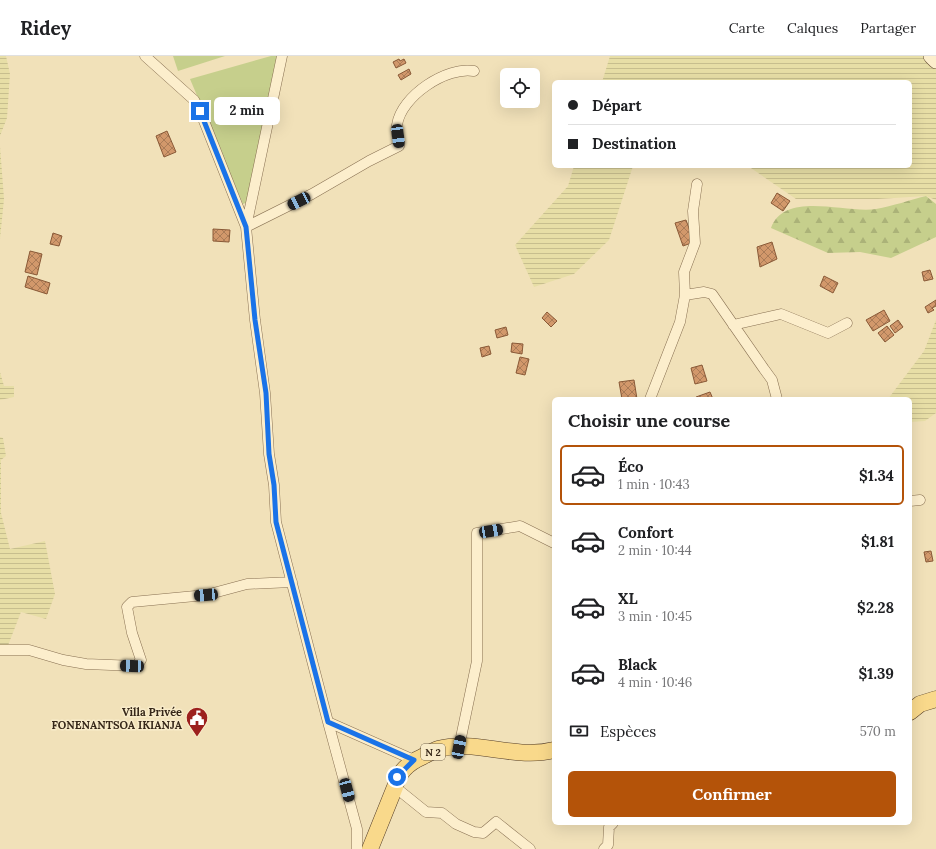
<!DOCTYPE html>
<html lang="fr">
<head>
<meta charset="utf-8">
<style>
	:root { --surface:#fff; --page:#f6f6f6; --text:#202124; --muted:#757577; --line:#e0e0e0; --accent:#b45309 }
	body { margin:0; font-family:Lora,serif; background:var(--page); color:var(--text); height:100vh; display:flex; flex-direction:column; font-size:15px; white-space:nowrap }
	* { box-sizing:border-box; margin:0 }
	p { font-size:13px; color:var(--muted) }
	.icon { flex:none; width:22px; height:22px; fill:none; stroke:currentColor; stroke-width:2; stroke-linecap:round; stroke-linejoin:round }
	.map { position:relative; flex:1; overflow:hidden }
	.panel { position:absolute; left:552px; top:341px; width:360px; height:428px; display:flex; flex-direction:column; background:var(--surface); border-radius:6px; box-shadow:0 4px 16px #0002 }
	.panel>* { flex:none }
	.top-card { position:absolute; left:552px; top:24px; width:360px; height:88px; border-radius:6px; box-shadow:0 4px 16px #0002; display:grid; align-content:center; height:88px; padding:0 16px; background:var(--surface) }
	.tools { position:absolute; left:500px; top:12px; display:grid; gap:8px }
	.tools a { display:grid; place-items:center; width:40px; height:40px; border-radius:6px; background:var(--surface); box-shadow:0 4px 16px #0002; font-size:20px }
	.end { position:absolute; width:18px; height:18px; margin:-9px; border:5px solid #1a73e8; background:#fff; box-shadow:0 0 0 2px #fff }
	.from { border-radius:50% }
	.bubble { position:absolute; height:28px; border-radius:6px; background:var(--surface); box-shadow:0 4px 16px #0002; font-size:13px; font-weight:800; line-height:28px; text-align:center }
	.car { position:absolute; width:12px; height:24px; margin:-12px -6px; border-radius:5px; box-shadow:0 0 3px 1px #0007; background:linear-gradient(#222 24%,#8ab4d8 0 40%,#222 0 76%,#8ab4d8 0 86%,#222 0) }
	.top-card b { display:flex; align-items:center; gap:14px; height:38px; font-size:15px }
	.top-card b+b { border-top:1px solid var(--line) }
	.top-card i { width:10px; height:10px; background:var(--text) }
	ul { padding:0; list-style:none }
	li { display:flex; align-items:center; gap:12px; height:60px; margin:0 8px 6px; padding:0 8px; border:2px solid transparent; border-radius:6px }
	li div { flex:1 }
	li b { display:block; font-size:15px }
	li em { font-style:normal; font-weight:800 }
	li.selected { border-color:var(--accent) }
	li>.icon { width:36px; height:36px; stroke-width:1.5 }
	h2 { padding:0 16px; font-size:18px; line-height:48px }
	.pay { display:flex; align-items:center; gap:10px; height:44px; padding:0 16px; font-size:15px }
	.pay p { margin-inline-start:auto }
	.primary-button { display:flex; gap:8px; margin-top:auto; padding:8px 16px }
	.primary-button a { flex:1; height:46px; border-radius:6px; background:var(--accent); color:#fff; font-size:16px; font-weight:800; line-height:46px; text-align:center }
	header { display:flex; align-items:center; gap:24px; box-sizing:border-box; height:56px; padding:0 20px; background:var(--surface); border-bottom:1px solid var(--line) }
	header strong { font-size:19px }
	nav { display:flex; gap:22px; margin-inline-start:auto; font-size:14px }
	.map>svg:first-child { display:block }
	.farmland { fill:url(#farmland-rules) }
	.green { fill:#c6cf8c }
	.forest { fill:url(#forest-firs) }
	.building { fill:url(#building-cross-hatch); stroke:#895937 }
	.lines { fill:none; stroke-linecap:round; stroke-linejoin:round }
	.street-casing { stroke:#887052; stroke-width:11 }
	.secondary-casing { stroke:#695136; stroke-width:16 }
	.primary-casing { stroke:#553e28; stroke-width:17 }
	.street { stroke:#fceecc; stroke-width:10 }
	.secondary { stroke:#fceecc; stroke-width:15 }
	.primary { stroke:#f9d98b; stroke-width:16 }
	.route { stroke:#1a73e8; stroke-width:5 }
	.labels { text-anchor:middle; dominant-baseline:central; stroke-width:3; stroke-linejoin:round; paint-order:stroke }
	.shield { fill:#f8ebc9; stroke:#70624e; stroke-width:1 }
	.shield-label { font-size:10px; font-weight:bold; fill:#362719 }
	.poi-label { font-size:11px; font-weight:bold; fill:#362719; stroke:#f8ebc9; text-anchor:end }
</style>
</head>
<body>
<header>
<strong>Ridey</strong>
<nav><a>Carte</a><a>Calques</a><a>Partager</a></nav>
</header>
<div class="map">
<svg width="936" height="793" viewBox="0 0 936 793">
	<defs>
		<pattern id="farmland-rules" width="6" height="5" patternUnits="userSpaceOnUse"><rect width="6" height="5" fill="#e7dea6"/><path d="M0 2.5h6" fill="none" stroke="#c7be8e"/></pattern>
		<pattern id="forest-firs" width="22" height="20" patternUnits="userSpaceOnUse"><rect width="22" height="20" fill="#c6cf8c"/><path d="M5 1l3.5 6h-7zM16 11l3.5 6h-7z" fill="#abb278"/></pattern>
		<pattern id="building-cross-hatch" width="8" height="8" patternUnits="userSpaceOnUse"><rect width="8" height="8" fill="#d2986b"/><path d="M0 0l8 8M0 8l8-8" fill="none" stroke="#ab7c57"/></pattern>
	</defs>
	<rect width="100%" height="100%" fill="#f1e1b9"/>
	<path class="farmland" d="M0 0H6L10 18 7 62 0 80Z
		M610 0H936V144L926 140 878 143H796L748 110H910V26H602Z
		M0 90 4 143 0 183Z
		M574 110H633L609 184 574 218 534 231 515 189 568 130Z
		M936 264V357L925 365 910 366V343H888L924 295Z
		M0 316 4 330H14V341L0 344Z
		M0 381 3 382 6 400 1 404V457L10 493 45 485 55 538 46 563 21 556 7 592 0 591Z"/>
	<path class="green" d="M173 0H225L178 15Z
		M271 0H280L250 145 243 148 190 23Z"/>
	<path class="forest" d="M926 140 936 148V181L891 202 860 196 828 197 771 172C785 134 846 158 876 153 893 150 910 144 926 140Z"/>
	<path class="building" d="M399 3 400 5 404 3 406 7 396 12 393 6Z
		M409 13 411 18 401 24 398 19Z
		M167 75 176 96 164 101 156 80Z
		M777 137 790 145 783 155 771 147Z
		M686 164 694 186 683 190 675 167Z
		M213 173 230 174 229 186 213 185Z
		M53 177 62 180 59 190 50 188Z
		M772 186 777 203 760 211 757 191Z
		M30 195 42 198 37 219 25 216Z
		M930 214 933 223 924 225 922 216Z
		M28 220 50 227 47 238 25 231Z
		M824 220 838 227 833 237 820 230Z
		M936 244V250L932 252 934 254 928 257 925 251Z
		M884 254 890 265 873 275 866 264Z
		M547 256 557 265 551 271 542 262Z
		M898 264 903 271 895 277 890 270Z
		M887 270 894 279 885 286 878 277Z
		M506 271 508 279 497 282 495 274Z
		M512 287 523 288 522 298 511 296Z
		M489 290 491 298 482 301 480 292Z
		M520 301 529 303 525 319 516 317Z
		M702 309 707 325 695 328 691 312Z
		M634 324 637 343H622L619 326Z
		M710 336 713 343H697L696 341Z
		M931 495 933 505 926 506 924 496Z"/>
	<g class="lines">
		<g class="street-casing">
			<path id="street" d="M145 0 194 44 200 55 246 171 255 264 265 337 269 398 274 429 276 466 328 666 414 704
				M246 171 312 138 369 105 399 90C398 84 396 76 397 69 401 40 447 10 474 15
				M246 171 282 0
				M685 239 684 216 695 187 693 155 697 128
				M733 269 781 258 828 277 847 267
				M650 343 680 266 685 239 704 236 712 238 764 313 772 324 777 343
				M910 445 920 444
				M0 594H29L63 604 86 608 136 610 141 604 132 577 127 551 132 546 206 539 247 528 292 526
				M328 666 357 773V793
				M459 691 477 605V477L520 470 554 487
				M395 731 426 756 442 757 456 768 474 776 483 777 496 766 530 793
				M604 793 608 789 609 771 613 767"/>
		</g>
		<g class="secondary-casing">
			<path id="secondary" d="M931 0 936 5"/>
		</g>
		<g class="primary-casing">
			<path id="primary" d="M910 656 920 648 936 643
				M370 793 395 731C398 717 408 707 422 701 427 698 433 695 438 693 476 683 516 704 554 694"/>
		</g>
		<use href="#street" class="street"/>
		<use href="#secondary" class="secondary"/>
		<use href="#primary" class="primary"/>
	</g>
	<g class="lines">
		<path class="route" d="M200 55 246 171 255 264 266 337 269 398 274 429 276 466 328 666 414 704 397 721"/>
	</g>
	<defs>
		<g id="civic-pin" transform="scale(1.15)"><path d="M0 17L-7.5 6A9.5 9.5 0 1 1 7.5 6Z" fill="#9c201e" stroke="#f8ebc9"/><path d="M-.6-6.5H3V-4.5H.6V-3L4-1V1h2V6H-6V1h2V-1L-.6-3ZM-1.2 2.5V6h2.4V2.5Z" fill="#fff"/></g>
	</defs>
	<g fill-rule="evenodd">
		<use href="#civic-pin" x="197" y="662"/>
	</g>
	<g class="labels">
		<rect class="shield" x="421" y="688" width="24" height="16" rx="3"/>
		<g class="shield-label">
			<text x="433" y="696">N 2</text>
		</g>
		<g class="poi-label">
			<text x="182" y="656">Villa Privée<tspan x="182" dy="13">FONENANTSOA IKIANJA</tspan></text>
		</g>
	</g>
</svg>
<div class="tools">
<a><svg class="icon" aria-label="locate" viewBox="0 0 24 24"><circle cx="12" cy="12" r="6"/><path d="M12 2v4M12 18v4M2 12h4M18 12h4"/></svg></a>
</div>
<i class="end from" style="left:397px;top:721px"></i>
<i class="end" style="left:200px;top:55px"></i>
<div class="bubble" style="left:214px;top:41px;width:66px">2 min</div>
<i class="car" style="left:398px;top:80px;rotate:173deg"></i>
<i class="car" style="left:299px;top:145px;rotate:243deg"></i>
<i class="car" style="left:491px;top:475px;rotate:80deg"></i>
<i class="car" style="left:206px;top:539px;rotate:266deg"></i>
<i class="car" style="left:132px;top:610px;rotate:272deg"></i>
<i class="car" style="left:459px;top:691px;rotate:11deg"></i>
<i class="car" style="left:347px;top:734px;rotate:165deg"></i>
<div class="top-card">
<b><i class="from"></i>Départ</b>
<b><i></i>Destination</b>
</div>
<section class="panel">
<h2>Choisir une course</h2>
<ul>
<li class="selected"><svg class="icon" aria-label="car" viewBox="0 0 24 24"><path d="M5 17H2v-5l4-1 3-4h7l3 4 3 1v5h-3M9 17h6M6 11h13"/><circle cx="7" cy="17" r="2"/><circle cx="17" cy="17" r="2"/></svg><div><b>Éco</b><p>1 min · 10:43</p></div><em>$1.34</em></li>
<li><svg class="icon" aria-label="car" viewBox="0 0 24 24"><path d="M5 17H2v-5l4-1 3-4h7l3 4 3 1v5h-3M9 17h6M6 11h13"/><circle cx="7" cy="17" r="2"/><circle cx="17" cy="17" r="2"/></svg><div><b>Confort</b><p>2 min · 10:44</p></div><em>$1.81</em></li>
<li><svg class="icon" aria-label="car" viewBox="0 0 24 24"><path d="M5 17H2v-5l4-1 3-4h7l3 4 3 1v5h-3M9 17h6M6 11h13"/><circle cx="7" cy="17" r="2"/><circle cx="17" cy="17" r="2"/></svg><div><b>XL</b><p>3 min · 10:45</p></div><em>$2.28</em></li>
<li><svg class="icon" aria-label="car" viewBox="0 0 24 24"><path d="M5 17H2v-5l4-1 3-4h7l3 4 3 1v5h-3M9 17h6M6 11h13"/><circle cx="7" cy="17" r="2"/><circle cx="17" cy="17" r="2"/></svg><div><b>Black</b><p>4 min · 10:46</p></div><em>$1.39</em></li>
</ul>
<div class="pay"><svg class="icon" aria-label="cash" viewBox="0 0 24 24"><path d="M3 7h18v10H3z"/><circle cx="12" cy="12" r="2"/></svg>Espèces<p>570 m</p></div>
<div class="primary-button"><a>Confirmer</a></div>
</section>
</div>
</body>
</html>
